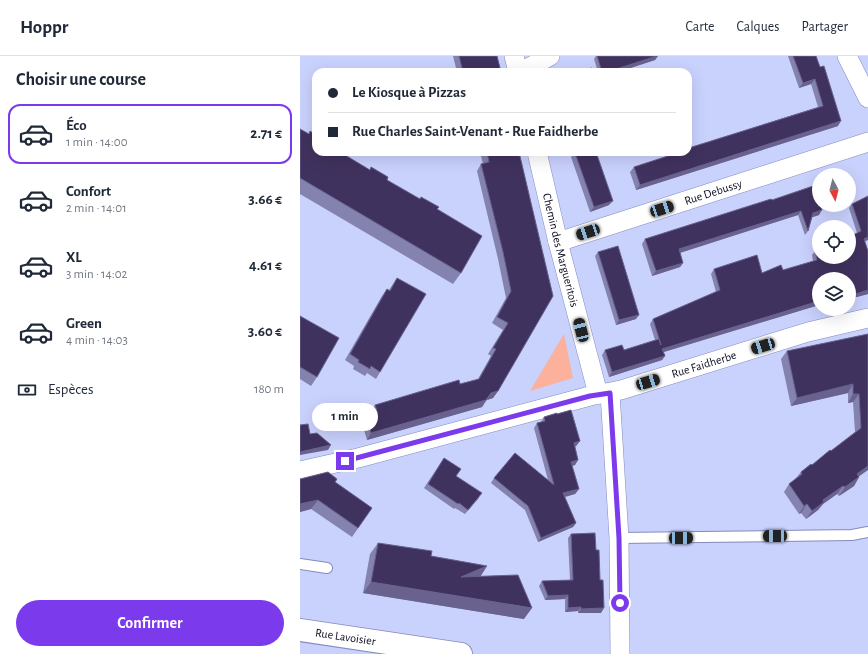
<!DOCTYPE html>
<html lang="fr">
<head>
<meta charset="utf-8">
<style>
	:root { --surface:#fff; --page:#f2f2f3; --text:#1f2937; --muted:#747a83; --line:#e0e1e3; --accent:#7c3aed }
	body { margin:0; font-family:"Alegreya Sans",sans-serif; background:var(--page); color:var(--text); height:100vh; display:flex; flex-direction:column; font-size:15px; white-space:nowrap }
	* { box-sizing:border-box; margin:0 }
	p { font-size:13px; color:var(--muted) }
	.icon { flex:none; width:22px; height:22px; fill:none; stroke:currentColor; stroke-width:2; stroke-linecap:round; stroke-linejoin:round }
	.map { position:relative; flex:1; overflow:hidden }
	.drawer { display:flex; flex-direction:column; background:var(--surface); width:300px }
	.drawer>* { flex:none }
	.top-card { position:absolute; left:12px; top:12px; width:380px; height:88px; border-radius:12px; box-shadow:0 4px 16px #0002; display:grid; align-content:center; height:88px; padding:0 16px; background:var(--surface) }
	.needle { width:26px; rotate:173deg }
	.controls { position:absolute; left:512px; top:112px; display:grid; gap:8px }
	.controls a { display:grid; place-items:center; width:44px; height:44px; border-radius:50%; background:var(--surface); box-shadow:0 4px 16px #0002; font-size:20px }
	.end { position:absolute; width:18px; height:18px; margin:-9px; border:5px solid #7c3aed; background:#fff; box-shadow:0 0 0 2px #fff }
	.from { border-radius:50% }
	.bubble { position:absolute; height:28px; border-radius:14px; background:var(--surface); box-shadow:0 4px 16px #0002; font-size:13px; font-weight:700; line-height:28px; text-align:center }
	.car { position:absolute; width:12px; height:24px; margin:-12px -6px; border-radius:5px; box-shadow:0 0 3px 1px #0007; background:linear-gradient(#222 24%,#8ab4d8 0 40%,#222 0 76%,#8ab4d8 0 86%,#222 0) }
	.top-card b { display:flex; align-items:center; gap:14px; height:38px; font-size:15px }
	.top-card b+b { border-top:1px solid var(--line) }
	.top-card i { width:10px; height:10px; background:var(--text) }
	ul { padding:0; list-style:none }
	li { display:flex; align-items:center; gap:12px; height:60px; margin:0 8px 6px; padding:0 8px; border:2px solid transparent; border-radius:12px }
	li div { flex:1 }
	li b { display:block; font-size:15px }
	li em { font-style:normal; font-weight:700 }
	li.on { border-color:var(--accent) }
	li>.icon { width:36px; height:36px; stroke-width:1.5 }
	h2 { padding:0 16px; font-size:18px; line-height:48px }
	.pay { display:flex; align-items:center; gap:10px; height:44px; padding:0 16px; font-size:15px }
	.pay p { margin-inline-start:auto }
	.cta { display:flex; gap:8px; margin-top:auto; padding:8px 16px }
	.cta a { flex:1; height:46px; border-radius:24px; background:var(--accent); color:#fff; font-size:16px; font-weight:700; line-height:46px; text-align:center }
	header { display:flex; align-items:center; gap:24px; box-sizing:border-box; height:56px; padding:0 20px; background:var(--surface); border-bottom:1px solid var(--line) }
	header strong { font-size:19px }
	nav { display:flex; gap:22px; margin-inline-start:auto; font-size:14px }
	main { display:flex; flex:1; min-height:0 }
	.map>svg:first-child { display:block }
	.green { fill:#fbb19b }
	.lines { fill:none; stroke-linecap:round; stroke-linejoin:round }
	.service-casing { stroke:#838bbe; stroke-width:12 }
	.minor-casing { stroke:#838bbe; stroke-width:20 }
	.secondary-casing { stroke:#838bbe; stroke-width:24 }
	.service { stroke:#fff; stroke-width:10 }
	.minor { stroke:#fff; stroke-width:19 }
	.secondary { stroke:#fff; stroke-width:22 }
	.wall { fill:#8482ae }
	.shaded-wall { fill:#69628e }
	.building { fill:#40325e; stroke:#69628e }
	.route { stroke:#7c3aed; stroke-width:5 }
	.labels { text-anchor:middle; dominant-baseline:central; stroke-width:4; stroke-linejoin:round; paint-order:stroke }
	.street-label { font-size:12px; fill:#0a0c1e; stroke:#c9d1fd }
</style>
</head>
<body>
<header>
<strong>Hoppr</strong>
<nav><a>Carte</a><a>Calques</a><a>Partager</a></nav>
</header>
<main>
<section class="drawer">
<h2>Choisir une course</h2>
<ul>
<li class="on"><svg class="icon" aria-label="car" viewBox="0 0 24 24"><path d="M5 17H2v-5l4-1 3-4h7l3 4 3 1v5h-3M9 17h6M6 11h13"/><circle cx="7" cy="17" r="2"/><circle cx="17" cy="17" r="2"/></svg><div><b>Éco</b><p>1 min · 14:00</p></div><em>2.71 €</em></li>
<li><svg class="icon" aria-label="car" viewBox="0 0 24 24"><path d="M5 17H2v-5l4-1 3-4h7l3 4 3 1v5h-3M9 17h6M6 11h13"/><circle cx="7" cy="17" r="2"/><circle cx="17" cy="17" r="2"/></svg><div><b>Confort</b><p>2 min · 14:01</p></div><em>3.66 €</em></li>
<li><svg class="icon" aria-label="car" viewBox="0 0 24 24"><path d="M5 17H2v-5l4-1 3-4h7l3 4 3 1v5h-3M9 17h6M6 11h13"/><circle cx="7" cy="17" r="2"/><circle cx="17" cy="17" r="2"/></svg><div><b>XL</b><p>3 min · 14:02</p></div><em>4.61 €</em></li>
<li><svg class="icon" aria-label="car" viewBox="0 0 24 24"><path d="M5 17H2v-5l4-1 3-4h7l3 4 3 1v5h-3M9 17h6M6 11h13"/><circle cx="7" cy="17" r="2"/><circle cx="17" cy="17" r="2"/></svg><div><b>Green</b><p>4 min · 14:03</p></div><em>3.60 €</em></li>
</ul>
<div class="pay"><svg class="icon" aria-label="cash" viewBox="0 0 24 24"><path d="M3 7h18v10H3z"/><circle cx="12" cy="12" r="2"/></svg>Espèces<p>180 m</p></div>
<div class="cta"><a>Confirmer</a></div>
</section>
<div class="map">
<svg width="568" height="598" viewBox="0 0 568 598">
	<rect width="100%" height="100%" fill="#c9d1fd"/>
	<path class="green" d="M264 278 273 322 230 335Z"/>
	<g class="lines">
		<g class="service-casing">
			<path id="service" d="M319 482 552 479 568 476
				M0 508 27 512"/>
		</g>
		<g class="minor-casing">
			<g id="minor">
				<path d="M214 0 218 16"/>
				<path d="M547 0 568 42"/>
				<path d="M221 16 250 0"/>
				<path id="s1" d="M237 96 258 186 298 338"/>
				<path id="s2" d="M258 186 568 86"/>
				<path d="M310 337 319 482 320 598"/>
				<path id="s3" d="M0 415 58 402 290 340 321 334 508 276 568 262"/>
			</g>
		</g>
		<g class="secondary-casing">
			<g id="secondary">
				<path id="s4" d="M0 574 161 598"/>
			</g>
		</g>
		<use href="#service" class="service"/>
		<use href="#minor" class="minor"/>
		<use href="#secondary" class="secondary"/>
	</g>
	<path class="wall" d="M153 0H197L201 16H157Z
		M296 0H358L355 4 318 16H298L294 3Z
		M488 0H516L538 70 336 134 330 116 334 111 369 100 368 96H388L392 91 518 51 511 28 499 32Z
		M0 73 16 96 87 124 161 217 153 228 0 138Z
		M180 96H219L253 240 198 335 193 342 187 344 182 351 67 384 61 364 66 358 71 356 75 349 160 328 178 323 191 300 188 298 203 274 192 267 206 242 198 203 177 115 181 108H183Z
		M275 97 309 149 290 156 271 101Z
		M472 144 521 151 519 159 512 161 508 175 505 179 498 159 380 197 383 207 380 211 352 220 342 188 345 183Z
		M552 148 568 195V238L549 243V223H519V249L364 296 365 300 362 304 309 321 302 299 305 294H324L355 284 350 268 353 263 416 236 411 218 414 213 462 217 483 214 513 205 512 199 515 195 557 177 549 152Z
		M298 196 336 263 316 269 295 200Z
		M97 222 80 316 76 323 67 317 65 320 53 313 54 310 45 304 82 240 87 233 89 234Z
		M0 260 17 321 11 330 0 323Z
		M568 278 559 421 554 430 539 440 537 438 523 448 518 454 506 463 501 457 499 458 484 436 489 428 496 422 501 416 512 409 555 376 553 346 548 347V337L491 350 481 303 487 295Z
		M257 358 280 385 276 390H275L278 404 275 409 272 410 279 433 275 438 265 441 276 467 273 471 238 486 225 454 191 427 194 422 248 424 234 372 237 367 241 366 244 361Z
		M144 402 156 420 179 442 165 458 155 452 154 453 124 432Z
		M35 426 72 452 52 481 11 453 0 456Z
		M271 478 296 494 301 557H278V555L265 556V543L245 544 239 530 242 525 270 524 268 482Z
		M78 487 131 500 187 510 180 521 224 563 63 537 70 498Z"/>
	<path class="shaded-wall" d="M358 0 355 4 318 16H307Z
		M515 23 511 28 499 32 503 27Z
		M541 65 538 70 336 134 340 129Z
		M313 145 309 149 290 156 294 151Z
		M519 149H526L516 152Z
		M522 154 519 159 510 162 513 157Z
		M501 155 498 159 376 198 379 193Z
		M568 181V184L561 187 564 183Z
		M383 207 380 211 352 220 356 215Z
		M568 234V238L549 243V240Z
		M519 245V249L360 297 362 293Z
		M339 259 336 263 316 269 319 264Z
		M365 300 362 304 309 321 312 316Z
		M553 328 548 337 491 350 497 342Z
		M198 335 193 342 187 344 191 337Z
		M553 338H559L553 346 548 347Z
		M186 344 182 351 67 384 71 377Z
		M280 385 276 390 270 392 274 387Z
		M31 389 28 394 0 399V396Z
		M278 404 275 409 268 411 271 406Z
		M568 410V414L551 426 557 418Z
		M559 421 554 430 539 440 545 431Z
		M543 430 537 438 523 448 518 454 506 463 512 455 523 444Z
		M279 433 275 438 260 442 263 437Z
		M18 444 11 453 0 456V448Z
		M507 448 501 457 499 458 504 450Z
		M276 467 273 471 238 486 241 482Z
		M187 510 180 521H161Z
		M71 526 232 552 224 563 63 537Z
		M268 539 265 543 245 544 248 540Z
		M281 551 278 555 265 556 268 552Z
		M304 552 301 557H278L281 553Z"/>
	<path class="building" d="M159 0H197L201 16H163Z
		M297 0H357L307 16H302Z
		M493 0H516L520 11 524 10 541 65 340 129 334 111 374 98 373 96H388V83H389L392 91 523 50 515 23 503 27Z
		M292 12 293 16H277Z
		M0 73 9 78 10 75 16 79V96H40L70 114 71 111 88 121 87 124 120 143 121 141 139 151 137 153 182 180 161 217 0 122Z
		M187 96H219L253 240 198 335 191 337 186 344 71 377 66 358 77 354 75 349 159 324 160 328 179 323 196 293 193 292 208 267 197 261 211 235 203 196 181 108 189 106Z
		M276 96H296L313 145 294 151 275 97Z
		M519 128V149H520L522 154 513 157 508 175 501 155 379 193 383 207 356 215 345 183 471 143 472 144Z
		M568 140V181L564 183 568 195V234L549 240V223H519V245L362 293 365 300 312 316 305 294 322 289 324 294 359 283 361 289 353 263 420 234 414 213 457 199 462 217 481 209 483 214 517 204 515 195 519 193V201H549V181L561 175 552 148Z
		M318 190 339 259 319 264 298 196Z
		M97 222 126 238 80 316 71 310 70 313 58 306 59 304 50 298 87 233 90 235Z
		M0 260 39 282 17 321 0 311Z
		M568 278V410L557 418 559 421 545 431 543 430 523 444 524 446 512 455 507 448 504 450 489 428 502 418 501 416 511 408 512 409 530 394 531 395 561 372 559 338H553V328L497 342 487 295Z
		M271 354 280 385 274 387 278 404 271 406 279 433 263 437 276 467 241 482 228 450 194 422 215 397 254 429 237 367 245 365 244 361 257 357V358Z
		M8 368 10 378 17 377 31 389 0 396V369Z
		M144 402 161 413 156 420 182 437 168 454 159 447 158 448 128 428Z
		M28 416 37 423 35 426 72 452 58 472 18 444 0 448V423Z
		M295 477 296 494H299L300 524H303L304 552 281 553V551L268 552V539L248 540 242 525 273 524 271 478Z
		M78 487 132 495 131 500 187 510 161 521 218 519 232 552 71 526Z"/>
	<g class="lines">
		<path class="route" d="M45 405 290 340 310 337 319 482 320 547"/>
	</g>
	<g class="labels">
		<g class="street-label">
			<text stroke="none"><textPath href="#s2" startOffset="163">Rue Debussy</textPath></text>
			<text stroke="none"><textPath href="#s1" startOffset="101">Chemin des Margueritois</textPath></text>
			<text stroke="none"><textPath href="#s3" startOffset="418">Rue Faidherbe</textPath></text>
			<text stroke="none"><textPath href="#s4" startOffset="46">Rue Lavoisier</textPath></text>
		</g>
	</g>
</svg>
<div class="controls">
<a><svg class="needle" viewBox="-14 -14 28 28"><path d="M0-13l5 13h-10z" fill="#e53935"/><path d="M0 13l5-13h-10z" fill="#747a83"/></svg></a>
<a><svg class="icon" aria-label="locate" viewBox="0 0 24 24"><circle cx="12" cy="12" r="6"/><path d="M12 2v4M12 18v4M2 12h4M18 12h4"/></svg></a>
<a><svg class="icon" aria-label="layers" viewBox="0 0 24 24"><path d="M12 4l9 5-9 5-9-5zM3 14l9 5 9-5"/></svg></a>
</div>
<i class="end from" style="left:320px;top:547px"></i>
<i class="end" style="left:45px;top:405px"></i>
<div class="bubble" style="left:12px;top:347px;width:66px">1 min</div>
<i class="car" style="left:362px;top:153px;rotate:72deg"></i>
<i class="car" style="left:288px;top:176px;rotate:252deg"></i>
<i class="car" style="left:281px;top:274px;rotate:346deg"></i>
<i class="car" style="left:463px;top:290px;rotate:253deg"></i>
<i class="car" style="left:348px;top:326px;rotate:73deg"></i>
<i class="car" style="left:475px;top:480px;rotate:269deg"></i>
<i class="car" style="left:381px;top:482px;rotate:89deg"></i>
<div class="top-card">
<b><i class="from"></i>Le Kiosque à Pizzas</b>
<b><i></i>Rue Charles Saint-Venant - Rue Faidherbe</b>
</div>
</div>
</main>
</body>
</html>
